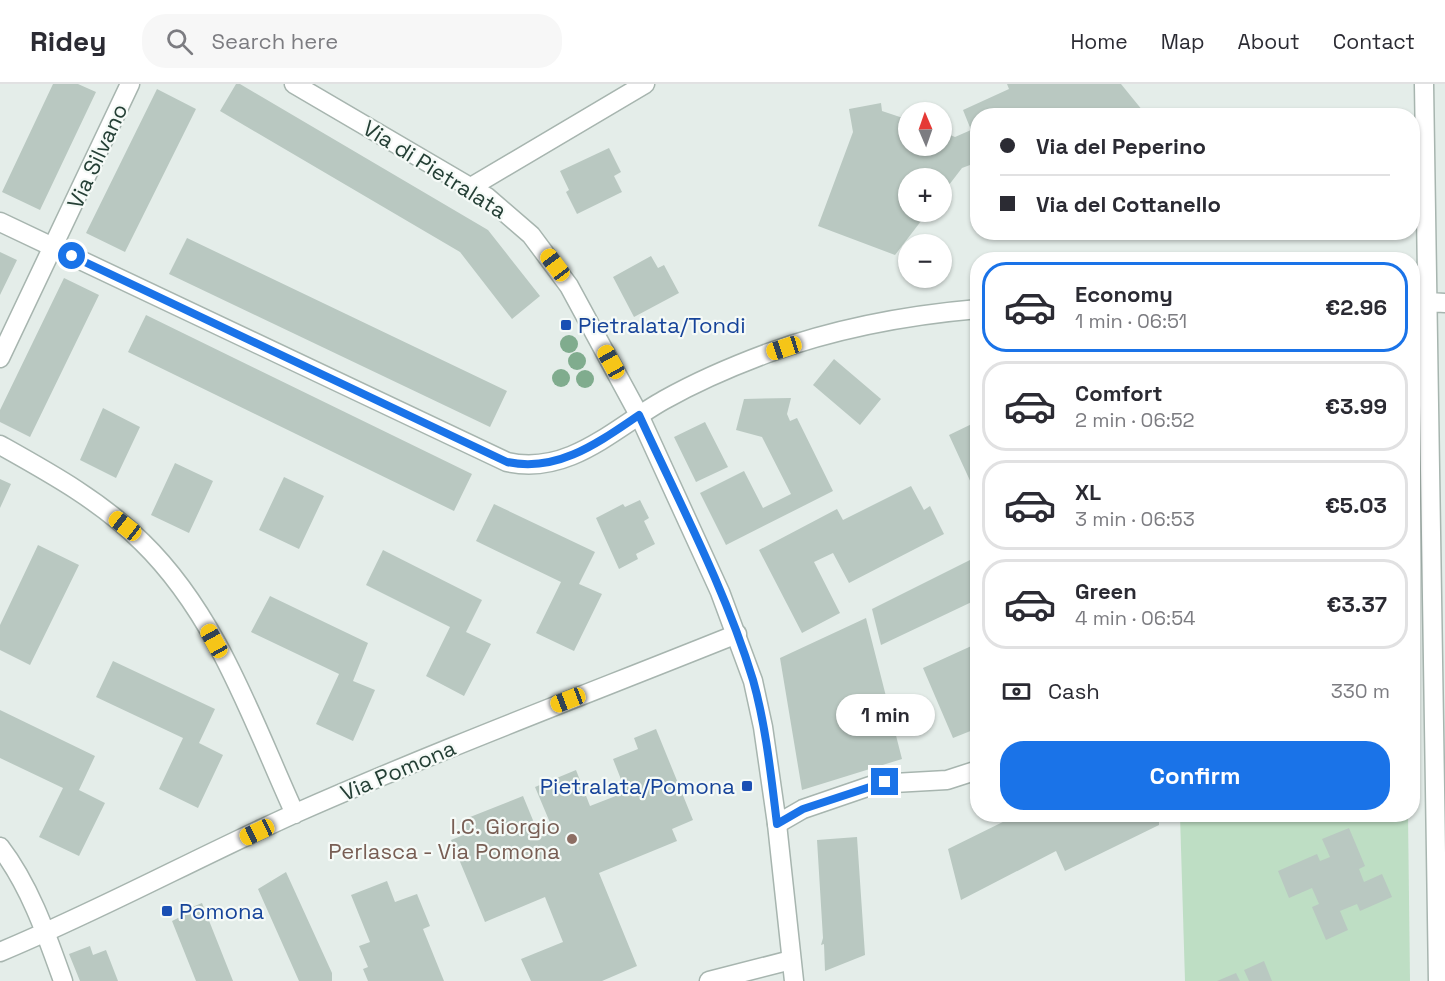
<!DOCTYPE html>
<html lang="en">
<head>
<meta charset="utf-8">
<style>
	:root { --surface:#fff; --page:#f7f7f7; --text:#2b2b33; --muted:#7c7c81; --line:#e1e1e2; --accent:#1a73e8 }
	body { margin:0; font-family:"Space Grotesk",sans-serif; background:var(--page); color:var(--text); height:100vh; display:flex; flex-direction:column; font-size:22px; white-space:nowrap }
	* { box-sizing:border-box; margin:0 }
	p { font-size:20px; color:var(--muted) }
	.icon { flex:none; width:33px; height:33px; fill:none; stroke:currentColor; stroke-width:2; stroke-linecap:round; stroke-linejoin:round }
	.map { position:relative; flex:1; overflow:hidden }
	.drawer { position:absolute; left:970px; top:168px; width:450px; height:570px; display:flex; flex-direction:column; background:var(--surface); border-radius:24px; box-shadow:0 2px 4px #0004 }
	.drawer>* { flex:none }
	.banner { position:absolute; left:970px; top:24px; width:450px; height:132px; border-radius:24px; box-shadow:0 2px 4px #0004; display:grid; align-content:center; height:132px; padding:0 30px; background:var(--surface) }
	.needle { width:39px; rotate:358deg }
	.buttons { position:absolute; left:898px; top:18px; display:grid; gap:12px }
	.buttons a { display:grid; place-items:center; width:54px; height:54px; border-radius:50%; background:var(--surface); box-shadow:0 2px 4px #0004; font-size:30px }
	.end { position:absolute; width:27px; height:27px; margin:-14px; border:8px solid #1a73e8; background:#fff; box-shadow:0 0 0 3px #fff }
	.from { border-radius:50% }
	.bubble { position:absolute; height:42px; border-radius:21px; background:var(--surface); box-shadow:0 2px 4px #0004; font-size:20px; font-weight:700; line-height:42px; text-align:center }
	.car { position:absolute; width:18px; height:36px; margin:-18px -9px; border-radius:8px; box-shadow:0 0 4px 2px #0007; background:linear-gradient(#f5c518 24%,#345 0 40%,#f5c518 0 76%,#345 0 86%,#f5c518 0) }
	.banner b { display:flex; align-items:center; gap:21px; height:57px; font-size:22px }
	.banner b+b { border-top:2px solid var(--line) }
	.banner i { width:15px; height:15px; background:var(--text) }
	ul { padding:10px 0 0; list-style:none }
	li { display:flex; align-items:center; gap:18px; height:90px; margin:0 12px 9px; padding:0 18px; border:3px solid var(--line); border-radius:24px }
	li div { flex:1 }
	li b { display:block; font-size:22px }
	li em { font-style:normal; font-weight:700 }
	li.current { border-color:var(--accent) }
	li>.icon { width:54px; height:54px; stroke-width:1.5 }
	.pay { display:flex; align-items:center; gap:15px; height:66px; padding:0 30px; font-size:22px }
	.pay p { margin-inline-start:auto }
	.button { display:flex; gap:12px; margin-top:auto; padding:12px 30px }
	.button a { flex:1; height:69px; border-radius:24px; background:var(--accent); color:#fff; font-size:24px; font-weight:700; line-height:69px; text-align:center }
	header { display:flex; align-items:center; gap:36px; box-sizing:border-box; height:84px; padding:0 30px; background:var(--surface); border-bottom:2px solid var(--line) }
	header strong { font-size:28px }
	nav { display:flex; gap:33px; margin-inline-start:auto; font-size:21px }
	.search { width:420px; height:54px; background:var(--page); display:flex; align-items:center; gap:15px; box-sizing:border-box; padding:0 21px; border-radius:24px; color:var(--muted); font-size:22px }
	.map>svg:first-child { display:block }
	.green { fill:#bedec4 }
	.building { fill:#b9c8c1 }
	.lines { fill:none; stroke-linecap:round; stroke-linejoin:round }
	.minor-casing { stroke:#a7b5af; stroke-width:21 }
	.tertiary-casing { stroke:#a7b5af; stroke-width:21 }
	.minor { stroke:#fff; stroke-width:18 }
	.tertiary { stroke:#fff; stroke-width:18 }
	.tree { fill:#80ac8e }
	.route { stroke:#1a73e8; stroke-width:8 }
	.transit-dot { fill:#1a4fb4; stroke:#f5faf7; stroke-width:2 }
	.education-dot { fill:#8d6e63; stroke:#f5faf7; stroke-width:2 }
	.labels { text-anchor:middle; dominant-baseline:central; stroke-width:4.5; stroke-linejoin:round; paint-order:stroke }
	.street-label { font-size:22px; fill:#243f35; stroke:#f5faf7 }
	.transit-label { font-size:22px; fill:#164399; stroke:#f5faf7; text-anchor:start }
	.education-label { font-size:22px; fill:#785e54; stroke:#f5faf7; text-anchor:end }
</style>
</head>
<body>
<header>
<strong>Ridey</strong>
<div class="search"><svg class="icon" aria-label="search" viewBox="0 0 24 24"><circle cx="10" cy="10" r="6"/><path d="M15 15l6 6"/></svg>Search here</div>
<nav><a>Home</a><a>Map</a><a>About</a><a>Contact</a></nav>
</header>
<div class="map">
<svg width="1445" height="897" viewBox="0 0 1445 897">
	<rect width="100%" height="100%" fill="#e4ede9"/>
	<path class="green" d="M1180 731H1408L1410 897H1185Z"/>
	<path class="building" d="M53 0H78L96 8 40 126 2 108Z
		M236 0H240L488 146 540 212 512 235 460 168 220 27Z
		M1007 0H1121L1147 32H978V78L962 84 942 110V94H909V128H928L895 171 818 142 853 48 849 25 881 19 882 27 909 36V62H942V48L955 53 971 46 963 26 1009 5Z
		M157 5 196 25 125 168 86 149Z
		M609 64 621 88 614 92 622 108 577 130 566 108 569 106 560 87Z
		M187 154 507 307 490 343 169 190Z
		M0 168 17 176 0 211Z
		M651 172 658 184 664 181 679 209 634 233 613 193Z
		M64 194 99 211 30 353 0 338V326Z
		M146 231 472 390 454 427 128 268Z
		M834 275 881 315 860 341 813 301Z
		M791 314 787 330 790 337 797 334 833 407 726 461 700 409 744 387 763 424 791 410 762 353 736 346 744 315Z
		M103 324 140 343 116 394 80 376Z
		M978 337V414L949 351Z
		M705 338 728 383 696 398 674 353Z
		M175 379 213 397 189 449 151 431Z
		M284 393 324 412 299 465 259 446Z
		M0 395 11 400 0 424Z
		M911 402 924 426 930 422 944 450 849 499 833 469 814 478 840 529 802 549 759 466 837 425 843 436Z
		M640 416 649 434 644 437 655 460 636 470 638 475 619 485 596 434 623 420 625 423Z
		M494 420 595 468 579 500 602 510 574 567 536 549 561 498 476 457Z
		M38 461 79 481 30 581 0 566V541Z
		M383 466 482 516 466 548 491 560 464 612 426 592 450 543 366 501Z
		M978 472V515L881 561 872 525Z
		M270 512 368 559 353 597 375 606 353 657 316 640 339 590 251 548Z
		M866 534 902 675 802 706 780 574Z
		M978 559V644L953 654 923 584Z
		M113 577 215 625 199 659 223 671 198 724 159 705 183 654 96 613Z
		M0 626 95 672 79 706 105 719 79 772 39 753 63 704 0 674Z
		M656 645 693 736 672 745 677 757 599 789 637 882 602 897H531L521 875 563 858 545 813 485 838 451 756 466 750 460 737 523 712 537 746 551 741 535 703 576 686 590 722 626 708 613 675 638 665 634 654Z
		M1019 730H1159V741L1065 787 1056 767 961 816 948 765Z
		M1349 744 1365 782 1359 785 1364 798 1382 790 1392 813 1360 827 1357 820 1340 827 1348 846 1326 856 1312 823 1319 820 1312 804 1289 814 1278 787 1317 770 1320 777 1330 773 1322 755Z
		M857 753 865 871 825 887 824 860 821 861 823 854 817 756Z
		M286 788 332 889V897H299L258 805Z
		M387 797 395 818 417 810 430 842 423 845 444 897H368L363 885 368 883 359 862 370 858 351 811Z
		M202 819 233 897H196L172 837 182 832 180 828Z
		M90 862 93 871 106 866 118 897H80L69 870Z
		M1264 877 1272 897H1249L1244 886Z
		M1236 889 1240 897H1217Z"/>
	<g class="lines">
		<g class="minor-casing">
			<path id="minor" d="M1424 0 1438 897
				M471 103 645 0
				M0 138 507 378C569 392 614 344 664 316 696 298 733 282 768 269 834 245 908 231 978 225
				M1413 217 1445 219
				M0 274 130 0
				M0 361C50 389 101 417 142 458 218 532 252 636 295 730
				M777 740 803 725 876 700 947 696 978 686
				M0 763C30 802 47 852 63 897
				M0 868C101 826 196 774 296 729 441 665 590 609 737 550
				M709 897 791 876"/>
		</g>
		<g class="tertiary-casing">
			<path id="tertiary" d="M294 0 487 113 531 151 569 202 639 331 720 508 753 597 763 643 777 740 794 897"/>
		</g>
		<use href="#minor" class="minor"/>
		<use href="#tertiary" class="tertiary"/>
	</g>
	<g class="tree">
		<circle cx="569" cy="260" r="9"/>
		<circle cx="577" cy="277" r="9"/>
		<circle cx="561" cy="294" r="9"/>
		<circle cx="585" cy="295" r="9"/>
	</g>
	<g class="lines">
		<path class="route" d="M72 172 507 378C558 389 599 358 639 331 679 418 725 504 753 596 766 642 771 692 777 740L803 725 885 698"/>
	</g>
	<g class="transit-dot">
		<rect x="560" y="235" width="12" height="12" rx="3"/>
		<rect x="741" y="696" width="12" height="12" rx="3"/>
		<rect x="161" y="821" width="12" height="12" rx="3"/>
	</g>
	<circle class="education-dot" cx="572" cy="755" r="6"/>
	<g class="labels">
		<g class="street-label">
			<text transform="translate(97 72) rotate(-65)">Via Silvano</text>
			<text transform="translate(435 85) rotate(32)">Via di Pietralata</text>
			<text transform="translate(398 686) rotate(-23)">Via Pomona</text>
		</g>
		<g class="transit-label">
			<text x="578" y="241">Pietralata/Tondi</text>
			<text x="735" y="702" text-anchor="end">Pietralata/Pomona</text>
			<text x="179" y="827">Pomona</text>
		</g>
		<g class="education-label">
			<text x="560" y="742">I.C. Giorgio<tspan x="560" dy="25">Perlasca - Via Pomona</tspan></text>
		</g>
	</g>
</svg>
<div class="buttons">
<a><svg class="needle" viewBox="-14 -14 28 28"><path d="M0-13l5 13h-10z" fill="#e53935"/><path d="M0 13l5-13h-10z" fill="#7c7c81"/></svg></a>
<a>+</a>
<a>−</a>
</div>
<i class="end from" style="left:72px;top:172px"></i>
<i class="end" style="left:885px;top:698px"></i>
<div class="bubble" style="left:836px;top:610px;width:99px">1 min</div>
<i class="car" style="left:555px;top:181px;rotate:323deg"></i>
<i class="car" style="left:784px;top:264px;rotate:252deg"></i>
<i class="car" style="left:611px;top:278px;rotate:331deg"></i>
<i class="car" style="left:125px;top:442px;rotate:308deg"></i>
<i class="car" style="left:214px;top:557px;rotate:331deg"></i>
<i class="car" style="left:568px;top:616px;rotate:249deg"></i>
<i class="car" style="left:257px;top:748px;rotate:245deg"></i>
<div class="banner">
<b><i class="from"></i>Via del Peperino</b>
<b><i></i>Via del Cottanello</b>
</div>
<section class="drawer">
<ul>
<li class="current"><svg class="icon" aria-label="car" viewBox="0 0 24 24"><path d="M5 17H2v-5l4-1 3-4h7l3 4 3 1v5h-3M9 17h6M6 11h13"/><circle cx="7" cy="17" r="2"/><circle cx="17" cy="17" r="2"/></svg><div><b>Economy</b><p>1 min · 06:51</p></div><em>€2.96</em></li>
<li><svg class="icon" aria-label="car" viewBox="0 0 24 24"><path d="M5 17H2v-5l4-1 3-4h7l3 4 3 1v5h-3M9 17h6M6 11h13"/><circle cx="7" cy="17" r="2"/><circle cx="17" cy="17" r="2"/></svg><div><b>Comfort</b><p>2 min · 06:52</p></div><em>€3.99</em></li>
<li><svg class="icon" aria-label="car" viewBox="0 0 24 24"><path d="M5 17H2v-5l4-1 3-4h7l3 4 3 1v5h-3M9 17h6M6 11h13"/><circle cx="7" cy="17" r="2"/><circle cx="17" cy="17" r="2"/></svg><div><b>XL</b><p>3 min · 06:53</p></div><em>€5.03</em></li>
<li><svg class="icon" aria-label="car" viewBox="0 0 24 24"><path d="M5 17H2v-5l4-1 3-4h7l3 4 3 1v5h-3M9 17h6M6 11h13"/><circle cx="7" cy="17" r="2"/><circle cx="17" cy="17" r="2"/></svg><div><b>Green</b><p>4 min · 06:54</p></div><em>€3.37</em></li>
</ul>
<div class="pay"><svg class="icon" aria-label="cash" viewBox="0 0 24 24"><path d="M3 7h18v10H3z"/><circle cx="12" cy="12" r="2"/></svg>Cash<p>330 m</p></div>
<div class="button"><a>Confirm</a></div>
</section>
</div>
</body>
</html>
